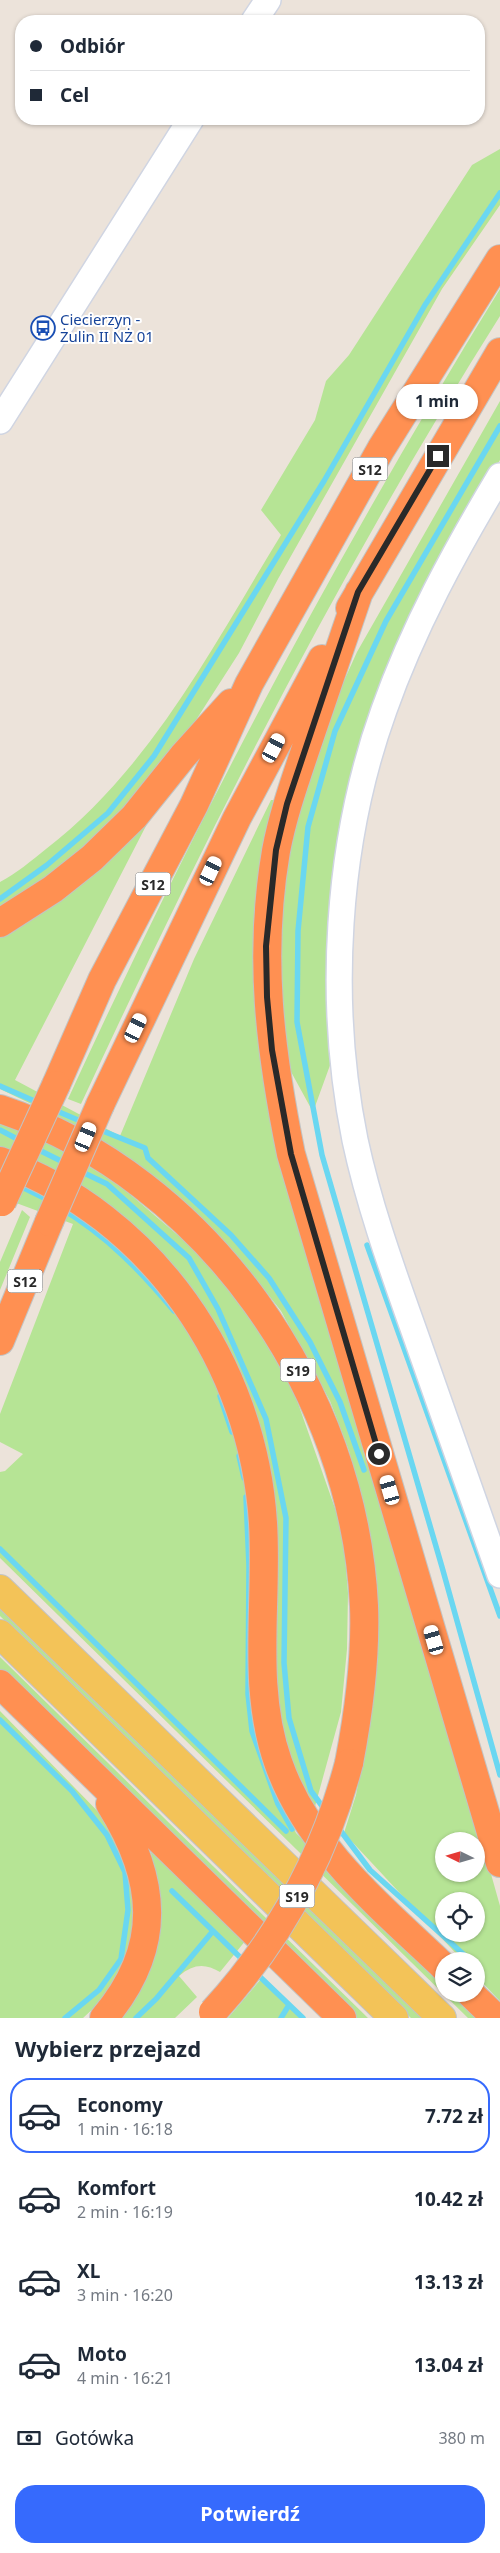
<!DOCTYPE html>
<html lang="pl">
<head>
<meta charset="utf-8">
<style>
	:root { --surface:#fff; --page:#f2f2f3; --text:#1f2937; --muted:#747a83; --line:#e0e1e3; --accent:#366afd }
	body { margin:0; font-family:"Noto Sans",sans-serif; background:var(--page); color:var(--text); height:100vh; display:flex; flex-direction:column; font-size:19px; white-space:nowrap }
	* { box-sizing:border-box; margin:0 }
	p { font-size:16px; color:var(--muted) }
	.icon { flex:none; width:28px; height:28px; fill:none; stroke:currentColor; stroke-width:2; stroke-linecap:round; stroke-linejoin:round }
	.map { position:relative; height:2018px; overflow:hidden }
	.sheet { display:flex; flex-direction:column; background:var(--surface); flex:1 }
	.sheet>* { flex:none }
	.guide { position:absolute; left:15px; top:15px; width:470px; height:110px; border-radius:20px; box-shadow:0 1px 4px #0004; display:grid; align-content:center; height:110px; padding:0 15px; background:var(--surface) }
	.needle { width:32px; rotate:275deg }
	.tools { position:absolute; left:435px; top:1832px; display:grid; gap:10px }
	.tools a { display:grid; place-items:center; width:50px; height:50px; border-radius:50%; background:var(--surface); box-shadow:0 1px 4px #0004; font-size:25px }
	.end { position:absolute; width:22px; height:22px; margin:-11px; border:6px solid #292929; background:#fff; box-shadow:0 0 0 2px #fff }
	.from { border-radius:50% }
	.bubble { position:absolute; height:35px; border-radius:18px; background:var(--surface); box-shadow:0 1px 4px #0004; font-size:16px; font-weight:700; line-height:35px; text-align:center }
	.car { position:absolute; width:15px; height:30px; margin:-15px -8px; border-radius:6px; box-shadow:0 0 4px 1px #0007; background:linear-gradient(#fff 24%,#345 0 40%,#fff 0 76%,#345 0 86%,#fff 0) }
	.guide b { display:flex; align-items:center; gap:18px; height:48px; font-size:19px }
	.guide b+b { border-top:1px solid var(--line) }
	.guide i { width:12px; height:12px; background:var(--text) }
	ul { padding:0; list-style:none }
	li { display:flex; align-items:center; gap:15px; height:75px; margin:0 10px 8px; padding:0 5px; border:2px solid transparent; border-radius:20px }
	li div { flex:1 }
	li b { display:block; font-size:19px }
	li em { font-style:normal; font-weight:700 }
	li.current { border-color:var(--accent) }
	li>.icon { width:45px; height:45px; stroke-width:1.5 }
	h2 { padding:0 15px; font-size:22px; line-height:60px }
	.pay { display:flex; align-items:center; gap:12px; height:55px; padding:0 15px; font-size:19px }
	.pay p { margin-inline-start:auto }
	.button { display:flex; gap:10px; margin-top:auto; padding:10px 15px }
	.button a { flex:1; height:58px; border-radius:20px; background:var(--accent); color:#fff; font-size:20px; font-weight:700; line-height:58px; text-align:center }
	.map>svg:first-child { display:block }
	.green { fill:#b6e495; fill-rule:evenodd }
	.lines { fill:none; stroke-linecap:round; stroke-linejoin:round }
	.stream { stroke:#6ad7f1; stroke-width:5.5 }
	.minor-casing { stroke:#d0d5e2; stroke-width:28 }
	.major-casing { stroke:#c3c3c3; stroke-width:30 }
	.highway-casing { stroke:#c3c3c3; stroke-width:30 }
	.minor { stroke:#fff; stroke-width:25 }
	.major { stroke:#f3c358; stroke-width:28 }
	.highway { stroke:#ff9052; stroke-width:28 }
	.highway-bridge-casing { stroke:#c3c3c3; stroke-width:30; stroke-linecap:butt }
	.highway-bridge { stroke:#ff9052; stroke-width:28 }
	.route { stroke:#292929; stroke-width:6 }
	.labels { text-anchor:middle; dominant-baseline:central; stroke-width:4; stroke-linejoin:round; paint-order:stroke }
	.shield { fill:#fff; stroke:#696969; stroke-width:1 }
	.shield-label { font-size:14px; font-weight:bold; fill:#292929 }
	.transit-label { font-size:15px; fill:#164399; stroke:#fff; text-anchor:start }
</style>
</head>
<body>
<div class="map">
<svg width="500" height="2018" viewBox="0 0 500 2018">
	<rect width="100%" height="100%" fill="#ece3da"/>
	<path class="green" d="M500 149V205L442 289 278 579 239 653 171 759 110 830 0 914V882C17 873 31 861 46 849 151 768 213 646 281 535L261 510 315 420 326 381 349 355 472 165Z
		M500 289V316C341 568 206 834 81 1104L68 1099C196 820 339 550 500 289Z
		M500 401V460L454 535 378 701 333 1057 313 1112 284 1059 280 1016 282 898 289 846 320 734 357 652Z
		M271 800H279L257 913 254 978 266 1074 500 1906V2001L476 1976V1961H463L344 1833 356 1795 365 1748 366 1520 349 1451 330 1401 281 1311 251 1273 190 1208 108 1146 46 1111 0 1089V935L109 857 148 822 15 1080 120 1136 194 959ZM444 1841H476V1874H444ZM444 1901H476V1934H444Z
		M0 1122 50 1143 118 1184 194 1249 244 1307 293 1389 343 1531 348 1593 347 1649 341 1712 314 1810 285 1754 273 1680 270 1476 260 1431 241 1377 212 1321 0 1152Z
		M0 1177 79 1214 125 1249 165 1293 203 1349 222 1394 245 1471 253 1563 250 1704 273 1786 296 1833 444 1982V1994H455L480 2018H468L0 1558V1472L5 1471 23 1454 0 1442V1414L73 1224 0 1197Z
		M22 1210 30 1217 0 1290V1262Z
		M0 1605 424 2018H411L0 1616Z
		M0 1657 368 2018H354L0 1673Z
		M0 1711 110 1824 136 1893 132 1941 118 1975 97 2005 83 2018H0Z
		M153 1848 246 1940 220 1972C205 1963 193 1964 179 1976L197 1997 175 2018H121C164 1964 165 1917 151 1853Z
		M261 1979 305 2018H228Z"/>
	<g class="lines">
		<path class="stream" d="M500 426 386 621 335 731 308 827 298 931 297 1022 322 1155 442 1567 500 1775
			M0 899 47 865 108 813 154 756 324 481 425 305 500 193
			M0 1086 39 1103
			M52 1109 85 1123
			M98 1129 145 1148 148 1158 231 1235 269 1278 310 1342 340 1402 364 1470
			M0 1130 23 1142
			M35 1148 67 1164
			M80 1171 107 1184 189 1258 218 1309 266 1419 286 1518 284 1663 289 1718 311 1791 325 1810
			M18 1185 50 1201
			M62 1209C108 1237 140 1270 174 1311
			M367 1245 500 1616
			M220 1396 232 1432
			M239 1456 244 1478
			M246 1497 249 1566 248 1694 252 1731 278 1804 292 1829
			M0 1549 286 1831
			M0 1720 72 1791 107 1835 125 1872 128 1910 121 1959 99 1990 65 2018
			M337 1826 370 1870 471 1961
			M172 1891 246 1963
			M476 1966 479 1968
			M256 1973 303 2018
			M136 2018 156 1999 213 1931
			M281 2018 289 2005"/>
		<g class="minor-casing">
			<path id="minor" d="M254 21 268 0
				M0 421 191 119
				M500 476C455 551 413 628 384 710 336 843 327 1002 355 1140 370 1210 395 1277 419 1345 446 1421 473 1498 500 1575"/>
		</g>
		<g class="major-casing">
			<path id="major" d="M0 1589 442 2018
				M0 1634 394 2018"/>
		</g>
		<g class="highway-casing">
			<path id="highway" d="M359 592C342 642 325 692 308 742 296 778 283 814 276 851 258 956 270 1051 291 1154L500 1863
				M350 608 500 352
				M0 923 53 889 92 858 134 817 183 756 231 703
				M56 1085 102 980 194 805 249 684 381 449 500 259
				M100 1105 237 818 322 659
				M0 1109C207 1178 354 1391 364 1606 366 1659 359 1711 349 1763
				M0 1161C152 1216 253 1363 263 1523 268 1603 251 1685 278 1762 307 1847 381 1907 444 1967
				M0 1341 49 1222
				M0 1684 342 2018
				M471 1994 496 2018
				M104 2018C164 1947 157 1879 110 1804"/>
		</g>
		<use href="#minor" class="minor"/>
		<use href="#major" class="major"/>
		<use href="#highway" class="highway"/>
		<g class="highway-bridge-casing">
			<path id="highway-bridge" d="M2 1202 56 1085
				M49 1222 100 1105
				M213 2012C279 1940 324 1858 349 1763"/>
		</g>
		<use href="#highway-bridge" class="highway-bridge"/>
	</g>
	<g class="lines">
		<path class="route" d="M379 1454 291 1154 272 1050 267 997 266 946 276 850 287 804 358 592 438 456"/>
	</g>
	<defs>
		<g id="bus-ring" transform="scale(1.25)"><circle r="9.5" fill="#fff" stroke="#1a4fb4" stroke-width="1.5"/><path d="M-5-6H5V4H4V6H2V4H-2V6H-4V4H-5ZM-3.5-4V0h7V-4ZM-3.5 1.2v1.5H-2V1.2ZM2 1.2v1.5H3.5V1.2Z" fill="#1a4fb4"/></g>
	</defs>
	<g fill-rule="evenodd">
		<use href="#bus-ring" x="43" y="328"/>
	</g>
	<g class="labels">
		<g class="shield">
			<rect x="352.5" y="457.5" width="35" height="23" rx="4"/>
			<rect x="135.5" y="872.5" width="35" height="23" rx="4"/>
			<rect x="7.5" y="1269.5" width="35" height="23" rx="4"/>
			<rect x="280.5" y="1358.5" width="35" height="23" rx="4"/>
			<rect x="279.5" y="1884.5" width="35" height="23" rx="4"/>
		</g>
		<g class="shield-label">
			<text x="370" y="469">S12</text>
			<text x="153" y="884">S12</text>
			<text x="25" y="1281">S12</text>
			<text x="298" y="1370">S19</text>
			<text x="297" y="1896">S19</text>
		</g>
		<g class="transit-label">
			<text x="60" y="319">Ciecierzyn -<tspan x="60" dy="17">Żulin II NŻ 01</tspan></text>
		</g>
	</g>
</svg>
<div class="tools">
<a><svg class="needle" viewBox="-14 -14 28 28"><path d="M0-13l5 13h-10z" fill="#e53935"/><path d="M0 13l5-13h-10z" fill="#747a83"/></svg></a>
<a><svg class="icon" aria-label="locate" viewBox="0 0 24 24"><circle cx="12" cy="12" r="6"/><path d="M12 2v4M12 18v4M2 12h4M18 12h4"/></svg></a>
<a><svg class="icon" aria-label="layers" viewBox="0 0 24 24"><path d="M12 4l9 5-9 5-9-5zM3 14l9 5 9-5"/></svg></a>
</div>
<i class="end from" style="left:379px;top:1454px"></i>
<i class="end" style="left:438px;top:456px"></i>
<div class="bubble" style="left:396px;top:384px;width:82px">1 min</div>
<i class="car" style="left:274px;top:748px;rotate:28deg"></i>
<i class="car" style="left:211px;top:871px;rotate:25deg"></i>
<i class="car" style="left:136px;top:1028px;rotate:25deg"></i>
<i class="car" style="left:86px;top:1137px;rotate:23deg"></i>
<i class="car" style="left:390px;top:1490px;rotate:344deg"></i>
<i class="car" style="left:434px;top:1640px;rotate:344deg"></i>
<div class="guide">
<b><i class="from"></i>Odbiór</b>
<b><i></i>Cel</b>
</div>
</div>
<section class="sheet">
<h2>Wybierz przejazd</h2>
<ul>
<li class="current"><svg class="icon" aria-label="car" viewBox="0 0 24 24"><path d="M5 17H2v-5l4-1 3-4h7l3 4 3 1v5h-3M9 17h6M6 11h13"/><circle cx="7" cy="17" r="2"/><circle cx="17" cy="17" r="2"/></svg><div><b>Economy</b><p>1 min · 16:18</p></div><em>7.72 zł</em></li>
<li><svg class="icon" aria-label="car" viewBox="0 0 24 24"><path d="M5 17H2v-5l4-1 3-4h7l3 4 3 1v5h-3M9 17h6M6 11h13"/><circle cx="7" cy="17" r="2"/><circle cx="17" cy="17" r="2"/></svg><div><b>Komfort</b><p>2 min · 16:19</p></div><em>10.42 zł</em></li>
<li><svg class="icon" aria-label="car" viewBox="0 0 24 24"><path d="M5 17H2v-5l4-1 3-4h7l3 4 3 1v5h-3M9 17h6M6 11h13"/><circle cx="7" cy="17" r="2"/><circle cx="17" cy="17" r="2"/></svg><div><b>XL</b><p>3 min · 16:20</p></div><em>13.13 zł</em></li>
<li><svg class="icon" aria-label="car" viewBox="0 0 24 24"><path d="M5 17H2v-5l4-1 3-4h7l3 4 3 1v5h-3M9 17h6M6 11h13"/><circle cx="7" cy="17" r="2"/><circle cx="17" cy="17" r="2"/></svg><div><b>Moto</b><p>4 min · 16:21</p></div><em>13.04 zł</em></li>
</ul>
<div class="pay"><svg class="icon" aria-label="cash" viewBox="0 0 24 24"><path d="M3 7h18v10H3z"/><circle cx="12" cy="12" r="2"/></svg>Gotówka<p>380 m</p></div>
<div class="button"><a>Potwierdź</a></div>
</section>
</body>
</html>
